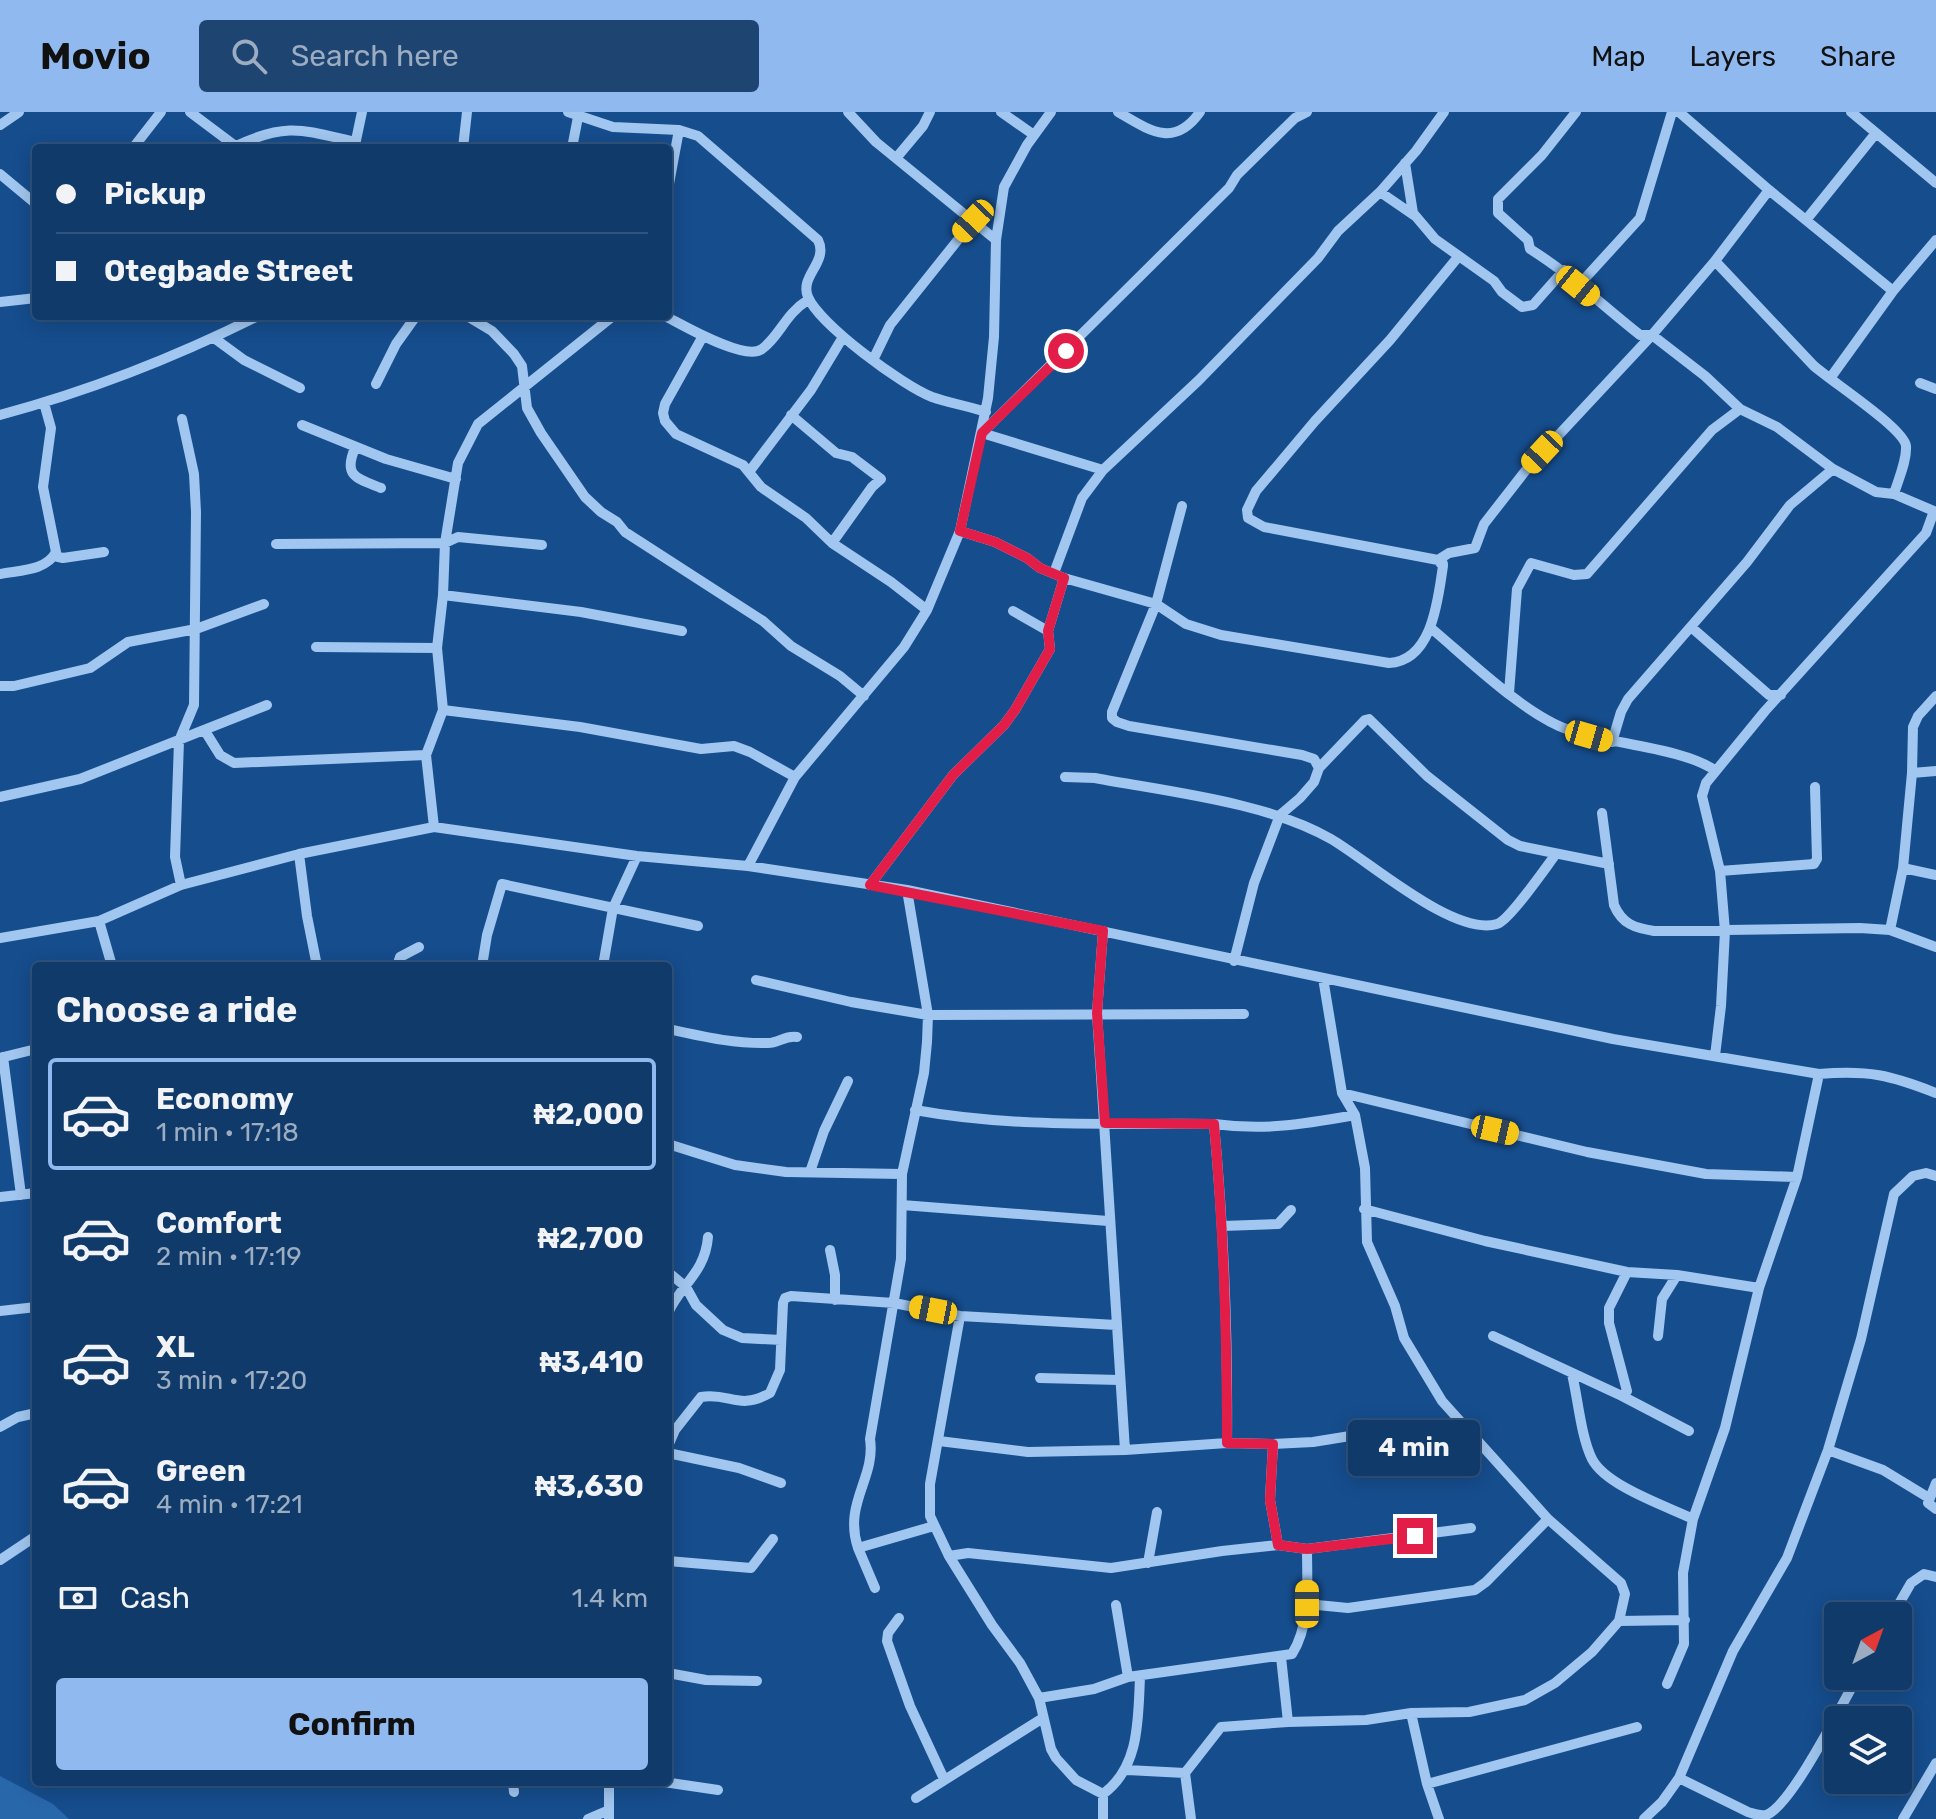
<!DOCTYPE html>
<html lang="en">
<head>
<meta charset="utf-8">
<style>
	:root { --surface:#103a6a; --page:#1e4572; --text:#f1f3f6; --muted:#9cadc1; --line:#30547e; --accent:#90b9f0 }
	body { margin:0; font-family:Rubik,sans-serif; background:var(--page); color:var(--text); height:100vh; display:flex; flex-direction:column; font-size:30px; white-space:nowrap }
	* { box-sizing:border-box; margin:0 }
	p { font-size:26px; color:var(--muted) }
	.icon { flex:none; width:44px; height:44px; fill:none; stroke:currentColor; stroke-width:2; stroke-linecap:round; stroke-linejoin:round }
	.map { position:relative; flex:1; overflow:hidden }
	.drawer { position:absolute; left:32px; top:850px; width:640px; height:824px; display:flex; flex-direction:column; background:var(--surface); border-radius:8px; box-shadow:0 4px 20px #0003,0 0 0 2px var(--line) }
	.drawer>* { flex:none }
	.guide { position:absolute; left:32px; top:32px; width:640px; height:176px; border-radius:8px; box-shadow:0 4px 20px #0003,0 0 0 2px var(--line); display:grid; align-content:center; height:176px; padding:0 24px; background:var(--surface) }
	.needle { width:52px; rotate:41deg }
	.tools { position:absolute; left:1824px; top:1490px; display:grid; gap:16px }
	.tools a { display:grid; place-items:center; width:88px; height:88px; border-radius:8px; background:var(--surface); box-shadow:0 4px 20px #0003,0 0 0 2px var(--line); font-size:40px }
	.end { position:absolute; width:36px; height:36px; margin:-18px; border:10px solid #e11d48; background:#fff; box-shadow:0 0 0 4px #fff }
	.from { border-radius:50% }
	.bubble { position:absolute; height:56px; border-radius:8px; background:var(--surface); box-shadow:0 4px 20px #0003,0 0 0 2px var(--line); font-size:26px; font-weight:700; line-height:56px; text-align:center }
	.car { position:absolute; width:24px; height:48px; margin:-24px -12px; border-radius:10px; box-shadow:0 0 6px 2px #0007; background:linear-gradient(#f5c518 24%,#345 0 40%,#f5c518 0 76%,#345 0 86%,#f5c518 0) }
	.guide b { display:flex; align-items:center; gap:28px; height:76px; font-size:30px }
	.guide b+b { border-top:2px solid var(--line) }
	.guide i { width:20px; height:20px; background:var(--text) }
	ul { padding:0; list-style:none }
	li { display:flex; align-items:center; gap:24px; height:112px; margin:0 16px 12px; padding:0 8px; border:4px solid transparent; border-radius:8px }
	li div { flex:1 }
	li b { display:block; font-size:30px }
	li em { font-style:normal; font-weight:700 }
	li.current { border-color:var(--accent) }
	li>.icon { width:72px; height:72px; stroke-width:1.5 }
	h2 { padding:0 24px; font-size:36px; line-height:96px }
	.pay { display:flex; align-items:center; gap:20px; height:88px; padding:0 24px; font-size:30px }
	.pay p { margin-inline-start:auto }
	.button { display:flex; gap:16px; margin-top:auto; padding:16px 24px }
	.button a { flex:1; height:92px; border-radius:8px; background:var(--accent); color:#111; font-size:32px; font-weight:700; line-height:92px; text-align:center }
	header { display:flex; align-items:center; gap:48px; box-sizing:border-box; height:112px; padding:0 40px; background:var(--accent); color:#111 }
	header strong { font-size:38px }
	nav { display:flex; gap:44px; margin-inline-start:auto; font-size:28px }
	.search { width:560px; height:72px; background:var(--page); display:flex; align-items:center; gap:20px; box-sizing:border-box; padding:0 28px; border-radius:8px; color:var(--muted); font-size:30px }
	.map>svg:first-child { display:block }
	.green { fill:#2967ab }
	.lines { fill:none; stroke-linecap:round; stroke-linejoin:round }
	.minor { stroke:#a1c6ef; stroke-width:10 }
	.route { stroke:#e11d48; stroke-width:10 }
</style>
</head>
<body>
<header>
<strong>Movio</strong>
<div class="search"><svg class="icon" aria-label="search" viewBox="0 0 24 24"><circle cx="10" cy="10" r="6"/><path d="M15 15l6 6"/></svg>Search here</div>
<nav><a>Map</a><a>Layers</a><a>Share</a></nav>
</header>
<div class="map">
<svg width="1936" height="1707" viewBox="0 0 1936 1707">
	<rect width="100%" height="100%" fill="#164d8d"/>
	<path class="green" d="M0 1664 53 1692 69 1707H0Z"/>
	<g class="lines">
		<path class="minor" d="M190 0 238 36
			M568 0 613 15 679 18 698 24 818 128C829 150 799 164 808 185 819 212 903 274 932 285 949 291 968 294 986 300
			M848 0 876 30 996 128
			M1001 0 1034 23
			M1118 0C1149 18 1174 37 1200 0
			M1576 0 1542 43 1498 87V101L1528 128 1530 137C1569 161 1603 194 1640 223H1652L1705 264 1740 297 1777 315 1833 357 1876 380 1894 382 1936 400
			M1679 0 1769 78 1893 179
			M1851 0 1936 71
			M0 13 19 0
			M355 33 362 0
			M236 34C287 10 303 18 355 30
			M133 36 161 0
			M463 36 467 0
			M572 36 578 5
			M897 45 923 14 930 0
			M1405 51 1413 101 1435 127 1494 169 1502 180 1522 195 1533 193 1564 158
			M0 62 36 92
			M668 77 679 18
			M1380 80 1415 104
			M1806 108 1876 21
			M1715 149 1813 253C1829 268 1904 316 1906 334 1907 349 1898 368 1894 382
			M1578 174 1640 106 1672 0
			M0 190 36 186
			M467 204 492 219 514 242 522 254 527 296 541 321 585 385 601 400 617 410 625 420 763 509 791 534 840 564 864 584
			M665 204C683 213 745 250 762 237 780 224 785 202 808 188
			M703 224 665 292 663 301 665 309 676 322 743 353 761 375 806 406 832 431 891 470 927 498
			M214 226 244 248 300 276
			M873 248 890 213 973 109
			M1831 265 1893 179 1936 128
			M1920 271 1936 277
			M376 272 396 232 416 204
			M0 303C89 279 176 245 258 204
			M791 303 836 341 852 345 881 367 872 375 832 431
			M302 313 386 347 456 367
			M355 336C343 364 356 366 381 376
			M1103 358 982 321 1229 76 1237 63 1295 6 1307 0
			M749 360 811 278 843 225
			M1182 394 1156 492 1112 600V606L1117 610 1129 614 1302 643 1314 647 1319 656 1314 670 1300 686 1280 703 1254 771 1234 849
			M960 419 995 430 1027 446 1040 456 1064 466 1156 492 1186 512 1221 523 1389 551C1433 549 1438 486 1443 454L1438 448 1264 415 1248 406 1247 398 1256 379 1315 309 1390 228 1458 145
			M276 432 445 431 458 425 542 433
			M54 444 63 446 104 440
			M1443 452 1441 446 1449 441 1475 436 1484 412 1526 358 1652 223 1715 149 1769 78
			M1054 461 1082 386 1103 358 1199 268 1318 146 1338 119 1380 80 1416 39 1444 0
			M0 462C20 458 46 459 56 440L43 375 51 316 44 291
			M443 483 581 500 682 519
			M1013 499 1048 519
			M1691 515 1769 583H1781
			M1432 517C1469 548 1525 603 1569 618 1611 632 1684 636 1716 659
			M316 535 437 536
			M0 574H14L90 556 128 530 196 517 264 492
			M1509 581 1517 477 1531 451 1574 463 1587 462 1712 318 1740 297
			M443 598 580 615 701 637 734 634 750 640 795 665
			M205 619 220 643 234 651 426 643
			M1612 630 1621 600 1628 587 1747 450 1790 393 1833 357
			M1319 656 1365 608 1369 607 1427 664 1508 728 1520 734 1609 752
			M1912 661 1936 659
			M1065 665 1095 666C1169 680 1267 690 1331 727 1369 749 1454 825 1497 812 1509 809 1546 755 1556 742
			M0 685 80 667 267 593
			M1602 701 1614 793C1622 812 1635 816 1654 819L1860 816 1890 818 1936 835
			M434 715 426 643 443 598 437 536 443 483 445 431 458 351 478 312 613 204
			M299 742 307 804 317 854
			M748 754 795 665 904 535 927 498 960 419 988 286 994 225 996 128 1004 75 1027 33 1051 0
			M1903 756 1936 763
			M1720 759 1814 752 1817 747 1815 675
			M181 773 175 745 179 629 194 593 196 400 194 362 182 307
			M870 773 953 663 1004 613 1015 598 1050 537 1048 519 1064 466
			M907 778 928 903 927 930 924 961 902 1062 901 1147 870 1327C876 1366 843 1391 858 1436L934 1414
			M99 809 112 854
			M1890 818 1903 756 1912 661 1913 615 1918 604 1936 584
			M1103 819 1097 901 1125 1338 1227 1331 1273 1332 1313 1330 1387 1318
			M0 826 99 809 181 773 299 742 434 715 637 744 748 754 907 778 1613 927 1819 962C1869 958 1890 963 1936 981
			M397 854 400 845 419 835
			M482 854 487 823 502 772 698 814
			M603 854 613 796 637 744
			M756 868 851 890 928 903 1244 902
			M668 917C701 924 733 932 768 931 779 931 785 923 797 925
			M1715 944 1721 894 1725 819 1720 759 1702 684 1706 671 1765 599 1926 421 1934 399
			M3 945 21 1083
			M0 946 36 937
			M1342 981 1587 1040 1706 1062 1797 1065
			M915 998C1012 1016 1115 1011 1214 1012 1224 1119 1228 1224 1227 1331
			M1214 1012C1266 1019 1304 1012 1355 1003
			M668 1032 735 1053 786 1060 902 1062
			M810 1060 824 1019 848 969
			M0 1085 36 1081
			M902 1093 1108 1109
			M1364 1097 1485 1129 1627 1160 1677 1163 1759 1176
			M1223 1114 1278 1112 1291 1098
			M830 1138 835 1163V1188
			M668 1160 686 1175 696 1193 723 1218 742 1226 781 1228
			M0 1199 36 1195
			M668 1201C681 1172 705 1161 708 1125
			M960 1204 930 1372V1404L949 1444 992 1513 1020 1551 1039 1586 1051 1637 1056 1646 1076 1668 1103 1682V1707
			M1493 1224 1622 1284 1689 1319
			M1658 1224 1662 1187 1677 1163
			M1572 1262C1578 1287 1581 1325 1592 1347 1606 1374 1666 1394 1693 1407
			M1040 1266 1119 1268
			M1622 1284 1627 1279 1609 1211V1196L1627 1160
			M0 1315 18 1305 36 1301
			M939 1329 1028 1340 1125 1338
			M1273 1332 1270 1388 1278 1433
			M668 1334 675 1318 701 1285C730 1280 738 1299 770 1281L780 1258 783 1191 785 1186 791 1184 894 1191 960 1204 1116 1213
			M1828 1338 1883 1358 1929 1386 1928 1391 1936 1397
			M668 1341 739 1356 781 1371
			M1928 1391 1936 1371
			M858 1436 875 1476
			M949 1444 968 1441 1111 1456 1222 1439 1278 1433 1307 1437 1471 1416
			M0 1448 36 1424
			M668 1449 751 1456 773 1427
			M1148 1451 1157 1400
			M1307 1492 1348 1496 1475 1478 1486 1470 1548 1407
			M1116 1493 1128 1565
			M1892 1504 1911 1471 1924 1462 1936 1465
			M899 1506 888 1521 887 1529 910 1594 944 1667
			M1619 1509 1685 1508
			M1281 1545 1288 1610
			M35 1560 36 1575
			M668 1561 706 1568 757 1569
			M1667 1572 1684 1532 1683 1461 1693 1407 1725 1316 1759 1176 1797 1065 1819 962
			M1039 1586 1094 1577 1128 1565 1292 1542C1311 1512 1307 1470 1307 1437
			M1411 1601 1427 1672 1439 1707
			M1127 1658 1185 1661
			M1679 1666 1748 1700C1754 1702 1759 1704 1766 1703 1791 1695 1843 1590 1858 1564
			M513 1670 514 1680
			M609 1670V1707
			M664 1670 718 1678
			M1427 1672 1637 1615
			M1103 1682C1140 1655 1138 1607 1140 1565
			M916 1686 1043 1606
			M588 1707 609 1698
			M1191 1707 1185 1661 1221 1615 1288 1610 1366 1608 1411 1601 1469 1600 1525 1588 1555 1571 1592 1540 1619 1509 1625 1482 1621 1471 1548 1407 1442 1289 1404 1226 1395 1194 1367 1130 1365 1056 1355 1003 1342 981 1323 866
			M1644 1707 1662 1690 1679 1666 1733 1539 1787 1446 1828 1338 1861 1227 1894 1082 1913 1064 1926 1061 1936 1064
			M1903 1707 1936 1651"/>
	</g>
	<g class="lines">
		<path class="route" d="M1066 239 982 321 960 419 995 430 1027 446 1040 456 1064 466 1048 519 1050 537 1015 598 1004 613 953 663 870 773 1103 819 1097 901 1105 1011 1214 1012C1224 1119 1227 1224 1227 1331L1273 1332 1270 1388 1278 1433 1307 1437 1415 1424"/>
	</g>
</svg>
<div class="tools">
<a><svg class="needle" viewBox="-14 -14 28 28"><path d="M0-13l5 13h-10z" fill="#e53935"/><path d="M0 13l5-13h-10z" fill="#9cadc1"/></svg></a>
<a><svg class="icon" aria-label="layers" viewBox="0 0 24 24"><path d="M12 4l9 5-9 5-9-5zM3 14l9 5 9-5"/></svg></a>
</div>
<i class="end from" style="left:1066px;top:239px"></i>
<i class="end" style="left:1415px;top:1424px"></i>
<div class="bubble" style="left:1348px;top:1308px;width:132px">4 min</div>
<i class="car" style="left:973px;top:109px;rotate:223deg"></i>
<i class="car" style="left:1578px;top:174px;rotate:129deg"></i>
<i class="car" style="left:1542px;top:340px;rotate:223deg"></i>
<i class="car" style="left:1589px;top:624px;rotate:106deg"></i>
<i class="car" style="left:1495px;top:1018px;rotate:103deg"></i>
<i class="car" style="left:933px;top:1198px;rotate:281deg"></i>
<i class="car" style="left:1307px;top:1492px;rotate:0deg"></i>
<div class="guide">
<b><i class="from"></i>Pickup</b>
<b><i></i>Otegbade Street</b>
</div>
<section class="drawer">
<h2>Choose a ride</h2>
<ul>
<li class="current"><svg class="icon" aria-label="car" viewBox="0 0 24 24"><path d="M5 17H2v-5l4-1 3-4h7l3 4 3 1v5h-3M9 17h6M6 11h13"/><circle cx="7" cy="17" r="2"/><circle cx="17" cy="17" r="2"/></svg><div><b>Economy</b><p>1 min · 17:18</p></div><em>₦2,000</em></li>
<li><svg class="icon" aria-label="car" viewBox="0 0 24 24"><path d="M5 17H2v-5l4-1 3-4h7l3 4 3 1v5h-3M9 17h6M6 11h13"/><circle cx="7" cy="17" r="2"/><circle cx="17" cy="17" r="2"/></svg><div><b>Comfort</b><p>2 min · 17:19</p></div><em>₦2,700</em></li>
<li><svg class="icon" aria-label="car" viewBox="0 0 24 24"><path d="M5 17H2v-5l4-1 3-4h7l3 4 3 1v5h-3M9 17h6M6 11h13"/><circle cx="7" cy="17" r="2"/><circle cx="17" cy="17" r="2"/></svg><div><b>XL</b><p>3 min · 17:20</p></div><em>₦3,410</em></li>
<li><svg class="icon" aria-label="car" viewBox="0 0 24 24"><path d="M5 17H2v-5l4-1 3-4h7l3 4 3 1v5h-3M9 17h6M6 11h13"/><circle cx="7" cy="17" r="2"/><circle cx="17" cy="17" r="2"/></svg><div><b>Green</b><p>4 min · 17:21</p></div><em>₦3,630</em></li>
</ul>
<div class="pay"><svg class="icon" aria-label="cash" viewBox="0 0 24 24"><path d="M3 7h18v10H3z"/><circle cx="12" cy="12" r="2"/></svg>Cash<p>1.4 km</p></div>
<div class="button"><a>Confirm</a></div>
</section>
</div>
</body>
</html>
